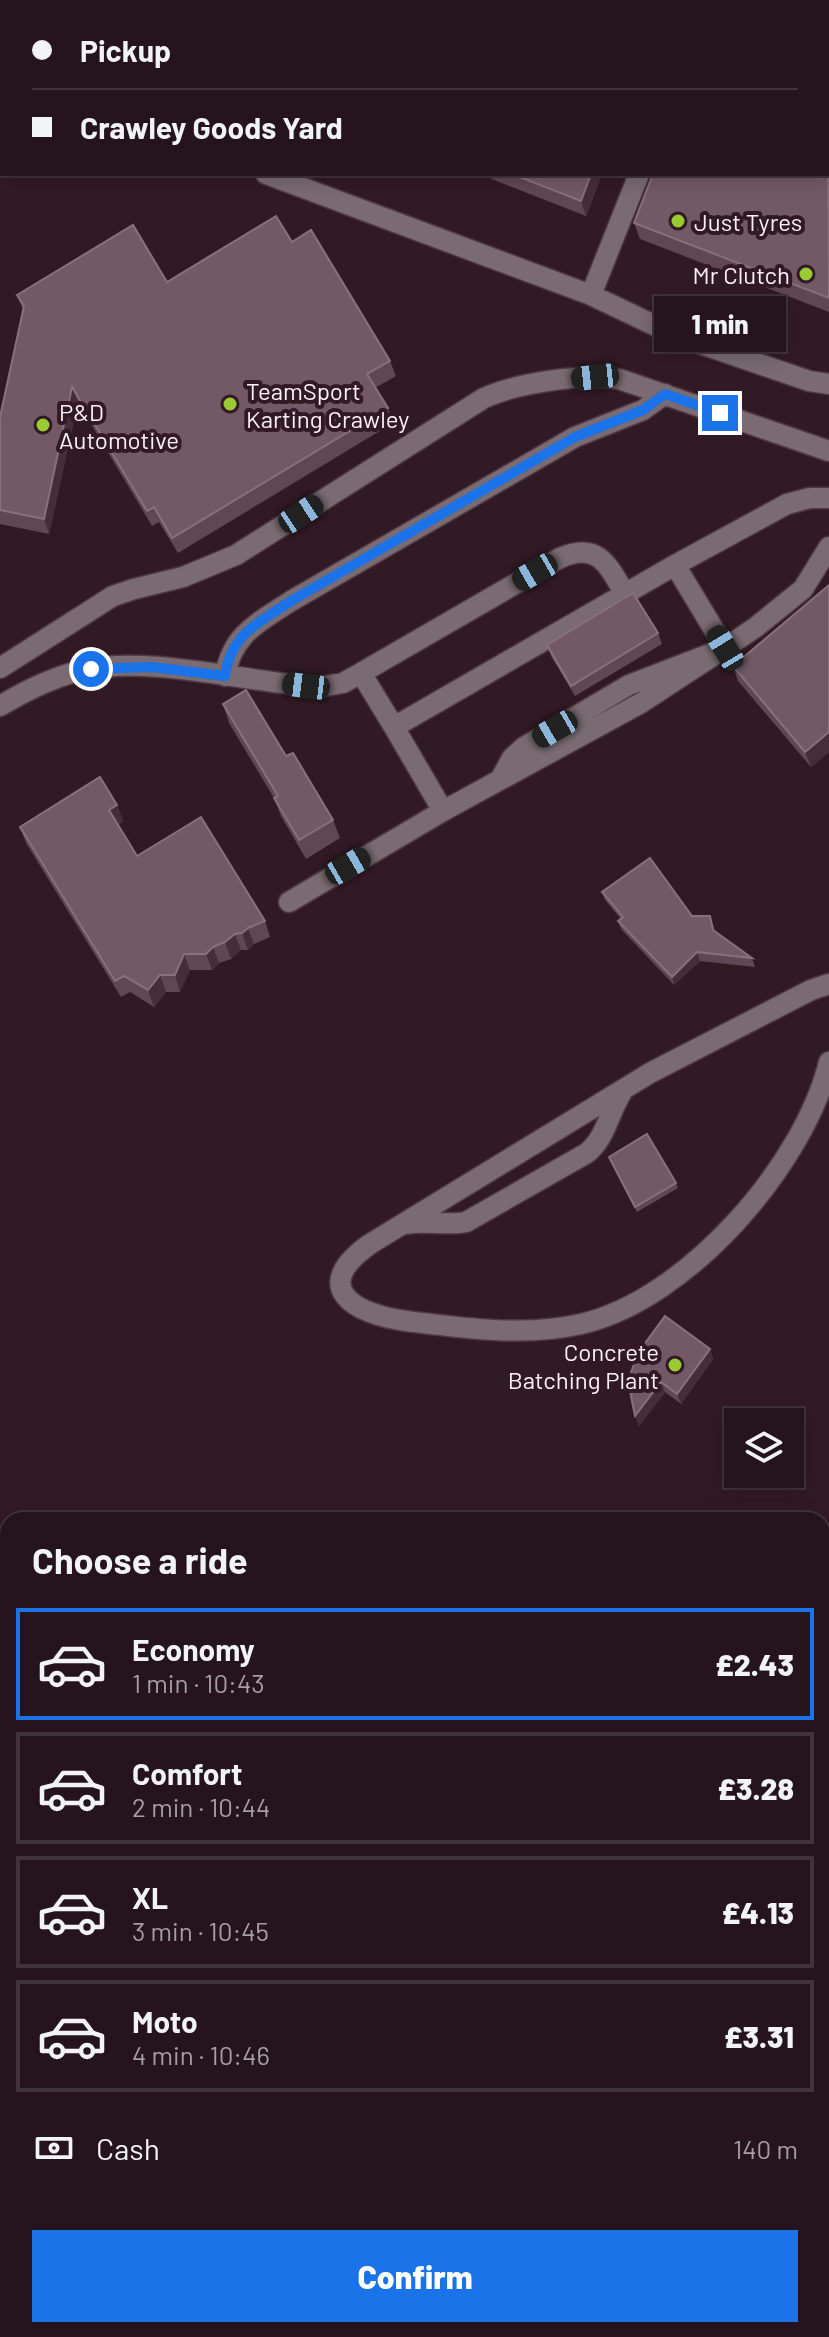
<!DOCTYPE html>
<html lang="en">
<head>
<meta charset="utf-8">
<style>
	:root { --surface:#26141c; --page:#322129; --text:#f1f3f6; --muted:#a49ea3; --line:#42333b; --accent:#1a73e8 }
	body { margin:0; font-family:Barlow,sans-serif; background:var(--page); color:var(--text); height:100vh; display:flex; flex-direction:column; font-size:30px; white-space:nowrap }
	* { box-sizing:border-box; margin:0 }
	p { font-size:26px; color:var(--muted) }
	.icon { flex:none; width:44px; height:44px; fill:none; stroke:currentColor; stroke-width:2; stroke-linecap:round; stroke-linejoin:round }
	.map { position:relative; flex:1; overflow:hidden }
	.details { position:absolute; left:0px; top:1512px; width:830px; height:826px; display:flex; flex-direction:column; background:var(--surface); border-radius:24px 24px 0 0; box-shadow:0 4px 20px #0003,0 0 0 2px var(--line) }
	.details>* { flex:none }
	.top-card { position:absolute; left:0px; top:0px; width:830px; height:176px; box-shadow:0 4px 20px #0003,0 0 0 2px var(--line); display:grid; align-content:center; height:176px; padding:0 32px; background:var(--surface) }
	.tools { position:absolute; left:724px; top:1408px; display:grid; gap:16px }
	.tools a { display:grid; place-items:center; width:80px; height:80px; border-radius:0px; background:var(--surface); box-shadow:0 4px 20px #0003,0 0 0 2px var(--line); font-size:40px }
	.end { position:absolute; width:36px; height:36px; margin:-18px; border:10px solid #1a73e8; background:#fff; box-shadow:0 0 0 4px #fff }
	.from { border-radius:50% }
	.bubble { position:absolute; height:56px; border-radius:0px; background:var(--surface); box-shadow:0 4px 20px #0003,0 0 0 2px var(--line); font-size:26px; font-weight:800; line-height:56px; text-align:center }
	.car { position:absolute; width:24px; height:48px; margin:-24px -12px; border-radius:10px; box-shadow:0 0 6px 2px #0007; background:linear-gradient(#222 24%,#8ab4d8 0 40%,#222 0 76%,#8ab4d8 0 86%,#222 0) }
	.top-card b { display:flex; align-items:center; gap:28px; height:76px; font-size:30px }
	.top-card b+b { border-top:2px solid var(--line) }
	.top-card i { width:20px; height:20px; background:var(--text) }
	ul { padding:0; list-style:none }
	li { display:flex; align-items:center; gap:24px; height:112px; margin:0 16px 12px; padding:0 16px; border:4px solid var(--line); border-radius:0px }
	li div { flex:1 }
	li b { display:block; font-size:30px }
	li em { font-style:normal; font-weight:800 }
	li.current { border-color:var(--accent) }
	li>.icon { width:72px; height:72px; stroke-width:1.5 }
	h2 { padding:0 32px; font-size:36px; line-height:96px }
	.pay { display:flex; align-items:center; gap:20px; height:88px; padding:0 32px; font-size:30px }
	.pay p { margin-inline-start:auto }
	.cta { display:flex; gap:16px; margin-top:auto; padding:16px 32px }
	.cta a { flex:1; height:92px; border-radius:0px; background:var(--accent); color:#fff; font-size:32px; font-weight:800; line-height:92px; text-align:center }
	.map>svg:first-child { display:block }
	.green { fill:#333c26 }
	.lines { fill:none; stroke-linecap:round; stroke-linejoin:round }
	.minor-casing { stroke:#4f3842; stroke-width:23 }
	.minor { stroke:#796b71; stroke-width:20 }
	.rail-casing { stroke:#a08e96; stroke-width:9 }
	.rail { stroke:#321a25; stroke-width:6; stroke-dasharray:18; stroke-linecap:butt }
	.wall { fill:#614753 }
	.shaded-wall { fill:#472d39 }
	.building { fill:#725965; stroke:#88717c; stroke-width:2 }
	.route { stroke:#1a73e8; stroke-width:10 }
	.poi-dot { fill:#9acb35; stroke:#321a25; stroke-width:3 }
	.labels { text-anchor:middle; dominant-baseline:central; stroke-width:8; stroke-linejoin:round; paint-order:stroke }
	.poi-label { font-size:24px; fill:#fef0f6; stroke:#321a25; text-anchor:start }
</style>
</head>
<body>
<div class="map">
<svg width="829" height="2337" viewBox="0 0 829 2337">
	<rect width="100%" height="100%" fill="#321a25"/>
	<path class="green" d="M822 1662H829V1717H822Z
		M0 1676H8V1726H0Z
		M0 1939H8V2020L0 2023Z
		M8 2032V2133H0V2036Z"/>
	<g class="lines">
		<g class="minor-casing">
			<path id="minor" d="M537 0 542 2
				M38 2V0
				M711 2V0
				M828 91H829
				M0 132 2 122
				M266 174 591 295 675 335 809 381 829 384
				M591 295 639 174
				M0 668 113 596 134 589 183 577 236 555 484 398C517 383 583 373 619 379L829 451
				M225 676C232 634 258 623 291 601L575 437 643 410 665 394
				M0 706C25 691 51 678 79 671 148 654 248 683 320 687L343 683 361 673
				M394 727 361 673 560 558C598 541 608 565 625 594
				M500 780 512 758 524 747 629 685 725 648 756 627 803 589 829 547
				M443 811 394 727 675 565
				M289 902 443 811 641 703 725 648 675 565 787 504 810 498H829
				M829 984 811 990 650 1073 370 1244C309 1287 353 1314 406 1321 462 1328 524 1337 581 1324 687 1300 804 1165 829 1062
				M405 1224C426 1220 446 1226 466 1222L587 1153C607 1137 609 1110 624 1089
				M0 1901H8
				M822 1915 829 1914
				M822 2145V2337
				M0 2154H8
				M299 2330 301 2337"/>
		</g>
		<use href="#minor" class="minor"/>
		<g class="rail-casing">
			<path id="rail" d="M822 1581 829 1580
				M0 1595H8
				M822 1597H829
				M0 1612H8
				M822 1626H829
				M0 1642H8
				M822 1650H829
				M0 1667 8 1666"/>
		</g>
		<use href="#rail" class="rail"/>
	</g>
	<path class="wall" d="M829 111V312L640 239 634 223 828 174Z
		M479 174H602L586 216Z
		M292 242 390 361 396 376 375 388 388 408 393 423 178 553 159 522 152 526 78 402 49 534 0 524V417L23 310 17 295 167 282Z
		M829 585V752L811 767 738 681 733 666Z
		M658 633 662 644 575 696 551 656 547 645Z
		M223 704 286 756 333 820 340 838 306 859 281 816 274 798 229 723Z
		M117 805 123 821 118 825 137 856 265 921 270 937 254 944 248 950H241L231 959 219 963 212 970H190L180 992H166L154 1007 130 992 121 997 26 843 20 827Z
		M602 892 692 916H710L715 931 752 958 755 967 700 961 674 985 621 929 618 921 621 919 605 900Z
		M609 1157 676 1183 678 1188 637 1212Z
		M710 1349 713 1359 681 1404 665 1392 639 1426 635 1416 638 1353Z
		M0 1753H8V1833H0Z
		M822 1760H829V1834L822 1835Z
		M0 2202H8V2301H0Z
		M473 2330H619L602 2337H458Z
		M706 2330H760V2337H706Z"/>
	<path class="shaded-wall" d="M591 174H602L586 216 581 201Z
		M72 387 78 402 49 534 44 519Z
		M829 732V752L811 767 805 752Z
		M117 805 123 821 115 826 109 810Z
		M248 928 254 944 248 950 242 933Z
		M235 934 241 950 231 959 225 942Z
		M213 947 219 963 212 970 206 954Z
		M697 952 700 961 674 985 672 977Z
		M184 954 190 970 180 992 175 975Z
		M160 975 166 992 154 1007 148 990Z
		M710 1349 713 1359 681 1404 677 1394Z
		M661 1382 665 1392 639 1426 635 1416Z
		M756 2330H760V2337H757Z"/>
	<path class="building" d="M113 0H400L405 2H112Z
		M828 110 829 298 634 223 653 174H828Z
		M512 174H591L581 201Z
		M276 216 292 242 311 230 390 361 367 374 388 408 172 538 154 507 147 511 72 387 44 519 0 510V417L24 306 17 295 133 225 167 282Z
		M829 585V732L805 752 733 666Z
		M633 593 658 633 571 686 547 645Z
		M246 690 286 756 293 753 333 820 299 840 274 798 278 796 223 704Z
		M100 777 117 805 109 810 137 856 201 817 265 921 248 928 242 933 235 934 225 942 213 947 206 954H184L175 975H160L148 990 124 976 115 981 20 827Z
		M650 858 692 916H710L713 930 752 958 697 952 672 977 618 921 623 917 602 892Z
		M647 1134 676 1183 635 1207 609 1157Z
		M665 1316 710 1349 677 1394 661 1382 635 1416 628 1381 638 1353Z
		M0 1753H8V1815H0Z
		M822 1760H829V1816H822Z
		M0 2202H8V2291H0Z
		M53 2330H269L272 2337H56Z
		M389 2330H427L430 2337H393Z
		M473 2330H592L575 2337H458Z
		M706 2330H756V2335H706Z"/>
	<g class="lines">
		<path class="route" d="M91 669 152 667 225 676C231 634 258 623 291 601L575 437 643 410 665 394 720 413"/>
	</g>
	<g class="poi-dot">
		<circle cx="678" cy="221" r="8"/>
		<circle cx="806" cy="274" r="8"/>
		<circle cx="230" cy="404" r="8"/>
		<circle cx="43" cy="425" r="8"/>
		<circle cx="675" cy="1365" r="8"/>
	</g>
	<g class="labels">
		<g class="poi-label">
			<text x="694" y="221">Just Tyres</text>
			<text x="790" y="274" text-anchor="end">Mr Clutch</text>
			<text x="246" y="390">TeamSport<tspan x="246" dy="28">Karting Crawley</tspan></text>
			<text x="59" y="411">P&amp;D<tspan x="59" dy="28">Automotive</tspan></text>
			<text x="659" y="1351" text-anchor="end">Concrete<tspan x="659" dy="28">Batching Plant</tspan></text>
		</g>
	</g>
</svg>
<div class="tools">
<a><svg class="icon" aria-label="layers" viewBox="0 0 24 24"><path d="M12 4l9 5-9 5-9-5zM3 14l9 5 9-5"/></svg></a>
</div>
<i class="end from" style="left:91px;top:669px"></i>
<i class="end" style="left:720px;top:413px"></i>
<div class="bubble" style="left:654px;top:296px;width:132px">1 min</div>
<i class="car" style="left:595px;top:377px;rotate:264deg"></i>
<i class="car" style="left:301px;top:514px;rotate:57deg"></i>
<i class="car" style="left:535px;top:572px;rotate:240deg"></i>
<i class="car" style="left:725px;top:648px;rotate:329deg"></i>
<i class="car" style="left:306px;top:686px;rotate:277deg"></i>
<i class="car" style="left:555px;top:729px;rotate:240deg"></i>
<i class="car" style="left:348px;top:866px;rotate:60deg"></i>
<div class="top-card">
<b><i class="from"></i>Pickup</b>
<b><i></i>Crawley Goods Yard</b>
</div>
<section class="details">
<h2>Choose a ride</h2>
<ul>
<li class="current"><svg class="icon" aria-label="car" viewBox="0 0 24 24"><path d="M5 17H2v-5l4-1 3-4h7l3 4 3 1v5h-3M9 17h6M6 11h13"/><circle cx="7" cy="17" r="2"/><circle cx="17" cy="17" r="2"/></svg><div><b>Economy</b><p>1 min · 10:43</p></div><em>£2.43</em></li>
<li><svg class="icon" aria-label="car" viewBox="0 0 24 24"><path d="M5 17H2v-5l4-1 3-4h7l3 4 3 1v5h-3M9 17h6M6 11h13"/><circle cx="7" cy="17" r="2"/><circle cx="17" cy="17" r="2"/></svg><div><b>Comfort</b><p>2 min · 10:44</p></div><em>£3.28</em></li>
<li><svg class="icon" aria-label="car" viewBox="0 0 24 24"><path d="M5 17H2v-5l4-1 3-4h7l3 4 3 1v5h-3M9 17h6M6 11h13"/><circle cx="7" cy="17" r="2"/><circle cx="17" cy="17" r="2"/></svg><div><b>XL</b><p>3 min · 10:45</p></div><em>£4.13</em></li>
<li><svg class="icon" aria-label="car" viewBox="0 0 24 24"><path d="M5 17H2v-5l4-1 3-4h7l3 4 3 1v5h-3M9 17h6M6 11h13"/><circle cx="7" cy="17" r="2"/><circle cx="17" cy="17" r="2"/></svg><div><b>Moto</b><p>4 min · 10:46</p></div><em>£3.31</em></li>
</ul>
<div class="pay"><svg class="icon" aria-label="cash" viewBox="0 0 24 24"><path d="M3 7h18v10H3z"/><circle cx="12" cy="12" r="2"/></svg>Cash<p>140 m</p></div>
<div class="cta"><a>Confirm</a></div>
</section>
</div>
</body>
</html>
